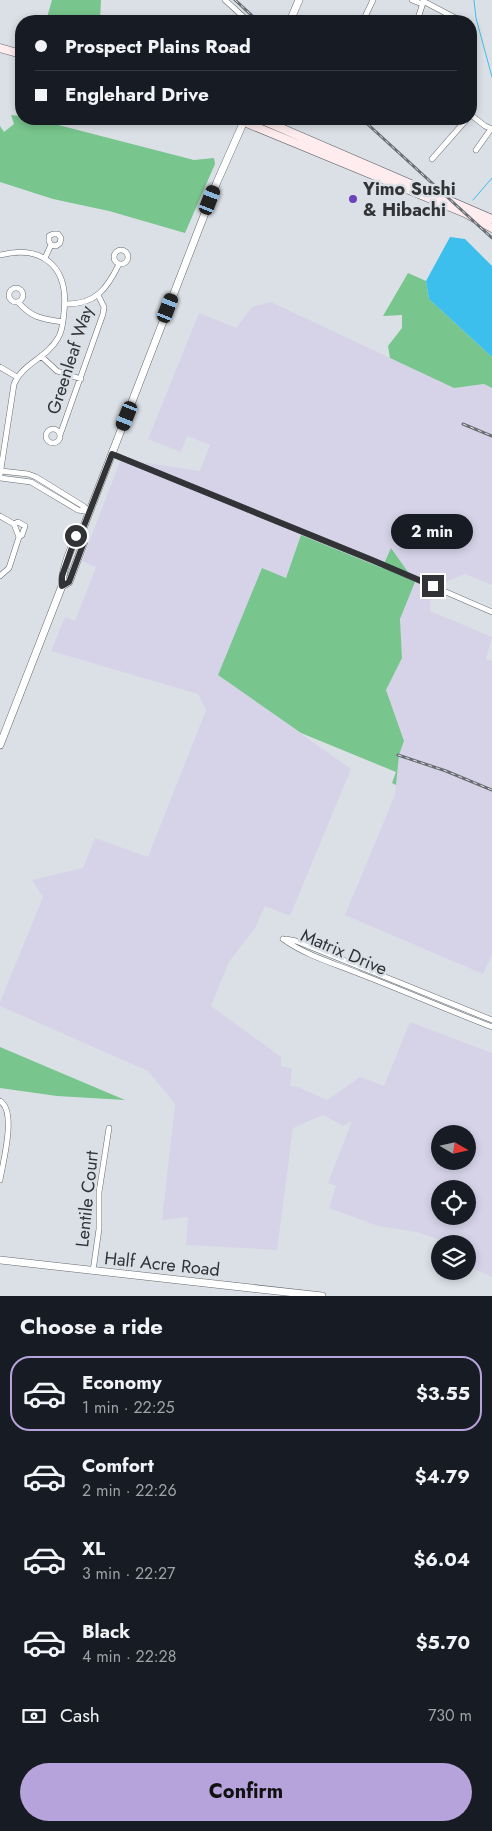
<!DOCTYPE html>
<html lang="en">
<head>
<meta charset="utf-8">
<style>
	:root { --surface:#171b24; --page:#242831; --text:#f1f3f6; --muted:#9ea1a6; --line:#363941; --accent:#b6a3db }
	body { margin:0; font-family:Jost,sans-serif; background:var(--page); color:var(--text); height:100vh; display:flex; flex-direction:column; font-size:19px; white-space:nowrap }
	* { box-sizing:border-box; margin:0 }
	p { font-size:16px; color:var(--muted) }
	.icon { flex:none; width:28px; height:28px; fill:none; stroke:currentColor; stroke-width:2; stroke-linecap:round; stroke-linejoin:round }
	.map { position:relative; height:1296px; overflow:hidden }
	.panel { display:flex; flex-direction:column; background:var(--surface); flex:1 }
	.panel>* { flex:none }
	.hud { position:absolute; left:15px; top:15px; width:462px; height:110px; border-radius:20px; box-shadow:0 2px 8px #0003; display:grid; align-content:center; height:110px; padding:0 20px; background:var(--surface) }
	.needle { width:32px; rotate:99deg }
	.controls { position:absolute; left:431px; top:1125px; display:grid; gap:10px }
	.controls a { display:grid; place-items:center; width:45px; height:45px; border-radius:50%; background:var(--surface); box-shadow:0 2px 8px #0003; font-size:25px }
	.end { position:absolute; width:22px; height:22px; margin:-11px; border:6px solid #313336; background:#fff; box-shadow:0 0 0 2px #fff }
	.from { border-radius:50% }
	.bubble { position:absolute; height:35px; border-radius:18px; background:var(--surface); box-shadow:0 2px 8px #0003; font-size:16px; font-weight:700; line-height:35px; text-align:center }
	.car { position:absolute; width:15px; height:30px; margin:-15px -8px; border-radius:6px; box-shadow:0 0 4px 1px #0007; background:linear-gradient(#222 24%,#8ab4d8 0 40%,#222 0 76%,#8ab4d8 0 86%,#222 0) }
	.hud b { display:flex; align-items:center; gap:18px; height:48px; font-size:19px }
	.hud b+b { border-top:1px solid var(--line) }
	.hud i { width:12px; height:12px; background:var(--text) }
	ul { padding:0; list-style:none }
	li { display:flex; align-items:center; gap:15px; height:75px; margin:0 10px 8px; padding:0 10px; border:2px solid transparent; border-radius:20px }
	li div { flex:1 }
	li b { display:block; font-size:19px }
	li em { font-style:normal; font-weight:700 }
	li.on { border-color:var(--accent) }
	li>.icon { width:45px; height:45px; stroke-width:1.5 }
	h2 { padding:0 20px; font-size:22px; line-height:60px }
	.pay { display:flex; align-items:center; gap:12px; height:55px; padding:0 20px; font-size:19px }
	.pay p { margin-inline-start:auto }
	.button { display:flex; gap:10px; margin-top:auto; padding:10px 20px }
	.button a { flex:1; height:58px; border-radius:30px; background:var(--accent); color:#111; font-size:20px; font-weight:700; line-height:58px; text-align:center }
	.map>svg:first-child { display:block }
	.industrial { fill:#d6d3e9; fill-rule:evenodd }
	.green { fill:#78c58d }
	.water { fill:#3dbfee }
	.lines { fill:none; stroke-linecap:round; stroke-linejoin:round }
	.stream { stroke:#3dbfee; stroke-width:1 }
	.minor-casing { stroke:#65696e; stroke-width:6 }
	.tertiary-casing { stroke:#65696e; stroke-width:8 }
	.secondary-casing { stroke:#65696e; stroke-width:9 }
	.minor { stroke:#fff; stroke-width:5 }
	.tertiary { stroke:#fff; stroke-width:7 }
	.secondary { stroke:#feecef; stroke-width:8 }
	.rail-casing { stroke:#6a6d71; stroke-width:3 }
	.rail { stroke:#dbe0e6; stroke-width:1; stroke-dasharray:4; stroke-linecap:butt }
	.route { stroke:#313336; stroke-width:6 }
	.poi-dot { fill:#6d41b9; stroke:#dbe0e6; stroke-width:2 }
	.labels { text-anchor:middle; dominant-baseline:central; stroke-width:5; stroke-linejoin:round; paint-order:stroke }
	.poi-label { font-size:18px; font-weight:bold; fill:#313336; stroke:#dbe0e6; text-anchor:start }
	.street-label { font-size:18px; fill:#313336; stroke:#dbe0e6 }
</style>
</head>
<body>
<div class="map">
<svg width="492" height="1296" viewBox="0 0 492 1296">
	<rect width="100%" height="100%" fill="#dbe0e6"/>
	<path class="industrial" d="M271 302 454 388 484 384 492 388V585L465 574 431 588 430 611 492 637 486 659 492 661V955L483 974 345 915 395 795 399 755 404 741 386 690 402 658 400 619 415 582 391 549 382 568 301 535 286 578 262 568 218 675 351 769 290 916 265 906 255 928 229 962 211 1006 281 1057V1066L292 1069 290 1086 298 1087 327 1100 360 1077 384 1086 410 1022 492 1053V1277L468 1266V1244H447L444 1241 417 1232 378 1226 329 1208 336 1186 328 1183 352 1121 343 1126 323 1115 293 1128 277 1250 186 1245 188 1217 162 1220 175 1104 148 1071 0 1006V1002L43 897 32 880 83 868 95 838 148 857 206 710 198 694 51 651 65 617 75 621 96 567 82 561 121 459 200 471 210 445 187 436 181 452 148 439 199 313 236 328 252 307ZM440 1134H468V1161H440ZM440 1189H468V1216H440Z"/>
	<path class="green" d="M52 0H101L100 21H46Z
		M11 115 21 116V119H35L194 160 214 158 215 164 185 233 109 211 53 199 0 182V126L4 132 14 124Z
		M408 273 426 281 429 299 492 357V388L484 384 454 388 390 358 388 346 402 328V315L383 316Z
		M301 535 382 568 391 548 415 582 400 619 402 658 386 690 404 741 399 755 396 785 392 783 396 772 301 733 218 675 262 568 286 578Z
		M0 1047 125 1100 57 1096 0 1088Z"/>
	<path class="water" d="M450 237 465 239 492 266V357L429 299 426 281Z"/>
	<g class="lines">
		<path class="stream" d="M474 0 476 18 492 77
			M473 200 492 178"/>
		<g class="minor-casing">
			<path id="minor" d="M225 0 248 21
				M412 0 422 4
				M423 1 461 21
				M363 21 373 0
				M417 21 424 0
				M471 115 485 126 492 129
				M476 150 491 129
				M432 159 467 119
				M114 257a7 7 0 1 1 14 0a7 7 0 1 1-14 0Z
				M0 255C44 244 69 268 64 312 63 321 63 330 58 338 47 358 23 363 14 384L0 475
				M45 258 51 245 49 241V236L53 234H58L61 238 60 243 56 246 51 245
				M9 295a7 7 0 1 1 14 0a7 7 0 1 1-14 0Z
				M18 302C32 318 42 319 63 322
				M65 304C95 305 107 289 119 264
				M41 356 57 371 81 379
				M0 367 17 377
				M46 436a7 7 0 1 1 14 0a7 7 0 1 1-14 0Z
				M60 435 103 314 104 307 98 295
				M112 454 372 560 492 612
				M1 471 28 474 36 477 83 506 90 512
				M0 478 31 482 78 510 90 512
				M0 516 14 524 19 537 9 568 0 576
				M14 524 18 522 25 526 22 535 19 537
				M283 939C307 956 333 963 360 974 404 991 448 1010 492 1027
				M286 939 296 941 492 1020
				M0 1101C17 1111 3 1162 0 1180
				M93 1271 99 1229V1192L109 1128"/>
		</g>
		<g class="tertiary-casing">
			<path id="tertiary" d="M290 21 299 0
				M62 586 69 582 84 542 82 531
				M0 745 62 586C62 571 71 542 82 531L217 182 245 119
				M0 1260 322 1296"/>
		</g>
		<g class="secondary-casing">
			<path id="secondary" d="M0 48 21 54
				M237 119 465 213 492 228
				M260 119 492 219"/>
		</g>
		<use href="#minor" class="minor"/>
		<use href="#tertiary" class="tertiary"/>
		<use href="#secondary" class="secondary"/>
		<g class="rail-casing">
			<path id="rail" d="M235 0 258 21
				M362 119 492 238
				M463 424 492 436
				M398 755 446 771 492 790"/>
		</g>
		<use href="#rail" class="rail"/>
	</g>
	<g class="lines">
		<path class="route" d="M76 536 62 576V586L69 582 84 542 82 531 112 454 372 560 433 586"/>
	</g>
	<circle class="poi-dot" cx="353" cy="199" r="5"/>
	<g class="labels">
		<g class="poi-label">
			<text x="363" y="189">Yimo Sushi<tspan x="363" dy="21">&amp; Hibachi</tspan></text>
		</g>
		<g class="street-label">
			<text transform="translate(70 360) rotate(-72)">Greenleaf Way</text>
			<text transform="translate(344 952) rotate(23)">Matrix Drive</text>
			<text transform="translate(87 1199) rotate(-84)">Lentile Court</text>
			<text transform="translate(162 1264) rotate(6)">Half Acre Road</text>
		</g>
	</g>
</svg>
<div class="controls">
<a><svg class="needle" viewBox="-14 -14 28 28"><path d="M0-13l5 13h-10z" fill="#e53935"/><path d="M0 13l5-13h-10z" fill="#9ea1a6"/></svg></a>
<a><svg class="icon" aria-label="locate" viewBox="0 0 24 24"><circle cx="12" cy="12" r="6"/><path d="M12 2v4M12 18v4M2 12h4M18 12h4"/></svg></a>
<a><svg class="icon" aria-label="layers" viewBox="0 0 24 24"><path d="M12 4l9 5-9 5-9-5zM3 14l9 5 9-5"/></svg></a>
</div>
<i class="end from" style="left:76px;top:536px"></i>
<i class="end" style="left:433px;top:586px"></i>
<div class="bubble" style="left:391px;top:514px;width:82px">2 min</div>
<i class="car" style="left:210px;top:200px;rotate:21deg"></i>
<i class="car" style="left:168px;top:308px;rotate:21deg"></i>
<i class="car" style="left:127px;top:416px;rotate:202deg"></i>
<div class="hud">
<b><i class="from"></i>Prospect Plains Road</b>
<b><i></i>Englehard Drive</b>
</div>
</div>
<section class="panel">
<h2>Choose a ride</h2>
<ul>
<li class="on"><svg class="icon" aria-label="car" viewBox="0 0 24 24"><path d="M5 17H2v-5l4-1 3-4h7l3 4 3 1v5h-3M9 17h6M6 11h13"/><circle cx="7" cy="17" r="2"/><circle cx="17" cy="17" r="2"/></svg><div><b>Economy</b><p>1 min · 22:25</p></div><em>$3.55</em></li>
<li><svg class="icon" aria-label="car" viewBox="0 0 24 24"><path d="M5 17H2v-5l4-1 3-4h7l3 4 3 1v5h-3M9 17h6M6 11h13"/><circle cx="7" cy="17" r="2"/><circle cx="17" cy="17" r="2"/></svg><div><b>Comfort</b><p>2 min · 22:26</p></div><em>$4.79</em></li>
<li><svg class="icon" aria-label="car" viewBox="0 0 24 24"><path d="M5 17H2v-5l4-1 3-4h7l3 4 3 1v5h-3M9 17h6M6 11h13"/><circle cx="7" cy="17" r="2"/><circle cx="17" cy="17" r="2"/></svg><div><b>XL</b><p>3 min · 22:27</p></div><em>$6.04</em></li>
<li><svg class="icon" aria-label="car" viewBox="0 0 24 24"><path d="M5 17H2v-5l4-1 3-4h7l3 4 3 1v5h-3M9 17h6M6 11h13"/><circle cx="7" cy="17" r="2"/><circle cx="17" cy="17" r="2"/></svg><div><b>Black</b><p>4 min · 22:28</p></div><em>$5.70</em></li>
</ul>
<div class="pay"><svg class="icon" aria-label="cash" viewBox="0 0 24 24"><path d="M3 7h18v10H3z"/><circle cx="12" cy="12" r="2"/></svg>Cash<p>730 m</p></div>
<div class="button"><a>Confirm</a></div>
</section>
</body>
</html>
